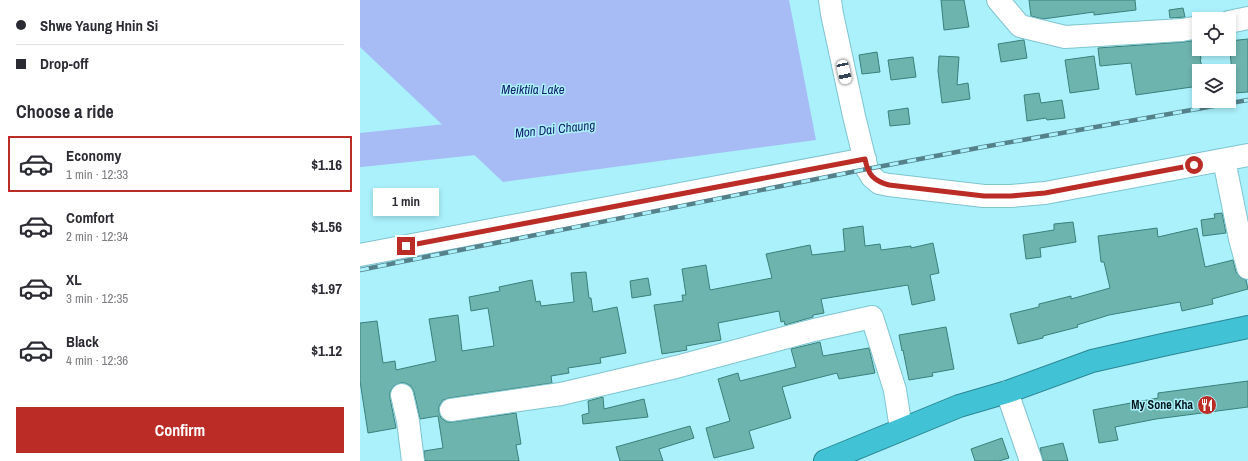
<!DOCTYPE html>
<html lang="en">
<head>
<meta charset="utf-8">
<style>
	:root { --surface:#fff; --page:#f2f2f3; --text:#2b2b33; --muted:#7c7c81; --line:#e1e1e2; --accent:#ba2c25 }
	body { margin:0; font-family:"Archivo Narrow",sans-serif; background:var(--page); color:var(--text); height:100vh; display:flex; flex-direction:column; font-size:15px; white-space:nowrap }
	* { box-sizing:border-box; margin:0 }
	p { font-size:13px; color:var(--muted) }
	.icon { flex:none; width:22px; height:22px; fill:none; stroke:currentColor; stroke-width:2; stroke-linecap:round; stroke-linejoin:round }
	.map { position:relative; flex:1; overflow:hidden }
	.drawer { display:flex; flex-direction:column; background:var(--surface); width:360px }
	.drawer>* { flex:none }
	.guide { display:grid; align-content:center; height:88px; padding:0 16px; background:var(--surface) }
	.buttons { position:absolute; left:832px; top:12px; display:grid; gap:8px }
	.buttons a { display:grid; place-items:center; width:44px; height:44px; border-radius:0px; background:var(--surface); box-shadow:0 2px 6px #0003; font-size:20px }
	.end { position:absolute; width:18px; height:18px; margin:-9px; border:5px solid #ba2c25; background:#fff; box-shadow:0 0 0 2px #fff }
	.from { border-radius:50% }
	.bubble { position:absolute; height:28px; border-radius:0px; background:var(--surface); box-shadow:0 2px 6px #0003; font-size:13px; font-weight:700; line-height:28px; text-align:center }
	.car { position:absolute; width:12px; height:24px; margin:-12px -6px; border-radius:5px; box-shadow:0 0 3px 1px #0007; background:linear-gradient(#fff 24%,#345 0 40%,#fff 0 76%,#345 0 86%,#fff 0) }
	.guide b { display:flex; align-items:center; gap:14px; height:38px; font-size:15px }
	.guide b+b { border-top:1px solid var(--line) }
	.guide i { width:10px; height:10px; background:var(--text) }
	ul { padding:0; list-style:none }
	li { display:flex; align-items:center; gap:12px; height:56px; margin:0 8px 6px; padding:0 8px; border:2px solid transparent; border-radius:0px }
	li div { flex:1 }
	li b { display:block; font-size:15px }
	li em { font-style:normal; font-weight:700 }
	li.active { border-color:var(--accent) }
	li>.icon { width:36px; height:36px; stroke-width:1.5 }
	h2 { padding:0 16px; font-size:18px; line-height:48px }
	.action { display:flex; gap:8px; margin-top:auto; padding:8px 16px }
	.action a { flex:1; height:46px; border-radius:0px; background:var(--accent); color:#fff; font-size:16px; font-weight:700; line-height:46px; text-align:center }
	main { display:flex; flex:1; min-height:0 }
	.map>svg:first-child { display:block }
	.water { fill:#a7bcf4 }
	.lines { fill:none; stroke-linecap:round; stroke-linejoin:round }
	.river { stroke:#a7bcf4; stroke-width:34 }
	.building { fill:#6eb4ae; stroke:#3a807a }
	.minor-casing { stroke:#7fc4cf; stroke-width:24 }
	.highway-casing { stroke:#2a8693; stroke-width:24 }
	.minor { stroke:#fff; stroke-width:22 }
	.highway { stroke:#41c3d5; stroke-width:22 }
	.rail-casing { stroke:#55828a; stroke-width:4.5 }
	.rail { stroke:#aaf1fc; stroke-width:3; stroke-dasharray:9; stroke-linecap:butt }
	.route { stroke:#ba2c25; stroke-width:5 }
	.labels { text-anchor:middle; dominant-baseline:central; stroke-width:3; stroke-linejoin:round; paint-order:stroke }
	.poi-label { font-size:12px; font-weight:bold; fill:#001519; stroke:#aaf1fc; text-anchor:end }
	.water-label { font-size:13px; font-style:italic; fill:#13226e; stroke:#aaf1fc }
</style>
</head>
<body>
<main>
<section class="drawer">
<div class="guide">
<b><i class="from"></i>Shwe Yaung Hnin Si</b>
<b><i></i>Drop-off</b>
</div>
<h2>Choose a ride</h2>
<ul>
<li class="active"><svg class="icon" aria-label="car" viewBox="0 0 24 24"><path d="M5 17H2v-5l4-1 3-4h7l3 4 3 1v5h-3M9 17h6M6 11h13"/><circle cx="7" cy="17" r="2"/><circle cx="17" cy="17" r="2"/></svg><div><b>Economy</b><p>1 min · 12:33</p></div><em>$1.16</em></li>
<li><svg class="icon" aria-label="car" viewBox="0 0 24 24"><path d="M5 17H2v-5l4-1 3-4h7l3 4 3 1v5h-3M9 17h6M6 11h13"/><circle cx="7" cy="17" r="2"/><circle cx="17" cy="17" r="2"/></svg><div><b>Comfort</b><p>2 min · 12:34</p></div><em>$1.56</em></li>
<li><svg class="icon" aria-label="car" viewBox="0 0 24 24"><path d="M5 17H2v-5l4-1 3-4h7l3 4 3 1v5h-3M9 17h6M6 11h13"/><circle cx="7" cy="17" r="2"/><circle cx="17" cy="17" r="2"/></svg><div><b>XL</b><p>3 min · 12:35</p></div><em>$1.97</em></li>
<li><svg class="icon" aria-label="car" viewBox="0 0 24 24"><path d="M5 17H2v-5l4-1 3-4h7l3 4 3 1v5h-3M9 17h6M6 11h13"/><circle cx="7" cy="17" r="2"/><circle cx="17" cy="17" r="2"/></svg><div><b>Black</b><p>4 min · 12:36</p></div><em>$1.12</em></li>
</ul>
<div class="action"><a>Confirm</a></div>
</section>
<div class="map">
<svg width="888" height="461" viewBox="0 0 888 461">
	<rect width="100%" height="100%" fill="#aaf1fc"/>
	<path class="water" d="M0 0H429L456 140 143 182 0 47Z"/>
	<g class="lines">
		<path class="river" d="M0 150 143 135"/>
	</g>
	<path class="building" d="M581 0H604L609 27 584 30Z
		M669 0H775L776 10 734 15V12L683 19 671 16Z
		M823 8 825 17 810 18 809 10Z
		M888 39V92L874 93 869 41Z
		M663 40H664L667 58 641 62 638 44Z
		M838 40 841 59H840L843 71H839V86L776 95 771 63 740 66 738 48 823 42Z
		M517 52 520 72 502 74 499 55Z
		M579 56 599 57 597 85 608 83 610 99 582 103 578 71Z
		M734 56 739 89 710 93 705 60Z
		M553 57 556 77 531 80 528 60Z
		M679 93 681 103 702 100 705 118 687 120 686 118 667 121 664 95Z
		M548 108 550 124 530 126 528 111Z
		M862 213 866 233 843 236 841 220 855 218 854 214Z
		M713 222 716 242 680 248 681 257 666 259 663 235 694 230V224Z
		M503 226 505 246 520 244 521 250 551 246V248L573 243 579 273 570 275 575 300 552 305 548 285 461 299 464 313 453 315V317L425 325 424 321 421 322 419 311 358 323 361 340 326 346 327 350 302 354 294 305 323 301 322 295H326L322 269 346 265 350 290 412 278 406 254 450 245 452 255 485 251 483 229Z
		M797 228 798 237 837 228 845 267 873 260 876 272 880 277 886 280 888 289 852 299 853 304 822 311 820 302 749 315 717 325 718 327 683 336V338L658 344 650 314 679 307V304L711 296V299L750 288 744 262H741L738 236Z
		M226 272 229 298H231L233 312 257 307 266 353 240 358 241 363 208 368 209 373 191 376 192 383 89 398 83 400 79 406V412L81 418 87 422H92L156 413 161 444 156 445 159 461H65L64 451 83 448 78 416 60 419 54 392 51 386 45 383H40L34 386 30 392V398L36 428 8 433 0 381V323L17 321 23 363 35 361 36 370 76 361 69 319 98 315 102 351 134 346 128 308 111 311 109 297 140 291 139 287 172 280 176 302 180 301 181 306 214 302 211 273Z
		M288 278 291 295 272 298 270 281Z
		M586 327 594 369 572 373 573 376 549 380 543 350 542 351 539 335Z
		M460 342 463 356 509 348 515 373 479 379 477 373 422 387 431 418 389 431 394 448 354 458 346 428 370 421 358 379 378 373 380 381 436 367 431 349Z
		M888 381V407L796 419 755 427 758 440 739 443 733 410 798 398V393Z
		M243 397 244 409 284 399 288 417 223 424 222 415 229 413 228 401Z
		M330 426 334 438 299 449 303 461H260L256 447Z
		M642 438 649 458 639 461H615L611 449Z
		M703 443 708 461H683L680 448Z"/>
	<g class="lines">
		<g class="minor-casing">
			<path id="minor" d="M470 0 472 14 494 116 507 169 512 177 519 183 529 185 624 196H651L685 193 888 155
				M638 0 660 26 705 37 822 30 839 27
				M869 22 888 18
				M864 160 880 239 888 268
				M0 255 505 159
				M647 392 671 461
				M42 395 48 421 53 461
				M91 410 201 394 316 367 454 330 512 317 535 390 541 429"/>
		</g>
		<g class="highway-casing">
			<path id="highway" d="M465 461 599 406 647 392 732 361 807 344 888 327"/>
		</g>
		<use href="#minor" class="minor"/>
		<use href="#highway" class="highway"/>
		<g class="rail-casing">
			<path id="rail" d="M0 270 507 169 623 147 888 100"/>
		</g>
		<use href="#rail" class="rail"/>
	</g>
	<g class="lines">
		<path class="route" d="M46 246 505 159C508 175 514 181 529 185L624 196H651L685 193 834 165"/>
	</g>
	<defs>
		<g id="restaurant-disc" transform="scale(1)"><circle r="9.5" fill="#ba2c25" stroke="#aaf1fc"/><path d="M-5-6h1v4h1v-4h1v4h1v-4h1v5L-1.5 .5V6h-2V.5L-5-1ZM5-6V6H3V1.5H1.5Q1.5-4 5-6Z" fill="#fff"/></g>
	</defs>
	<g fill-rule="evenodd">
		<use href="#restaurant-disc" x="847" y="405"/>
	</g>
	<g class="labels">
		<g class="poi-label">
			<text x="833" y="405">My Sone Kha</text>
		</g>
		<g class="water-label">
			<text x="173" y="89">Meiktila Lake</text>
			<text transform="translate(195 129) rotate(-6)">Mon Dai Chaung</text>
		</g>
	</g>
</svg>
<div class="buttons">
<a><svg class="icon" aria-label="locate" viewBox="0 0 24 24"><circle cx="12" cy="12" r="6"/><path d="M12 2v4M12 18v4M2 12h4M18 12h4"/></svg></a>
<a><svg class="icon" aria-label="layers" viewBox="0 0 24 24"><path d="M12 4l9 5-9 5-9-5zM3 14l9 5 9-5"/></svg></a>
</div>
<i class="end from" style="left:834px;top:165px"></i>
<i class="end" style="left:46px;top:246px"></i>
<div class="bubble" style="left:13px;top:188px;width:66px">1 min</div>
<i class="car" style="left:484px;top:72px;rotate:168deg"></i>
</div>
</main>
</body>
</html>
